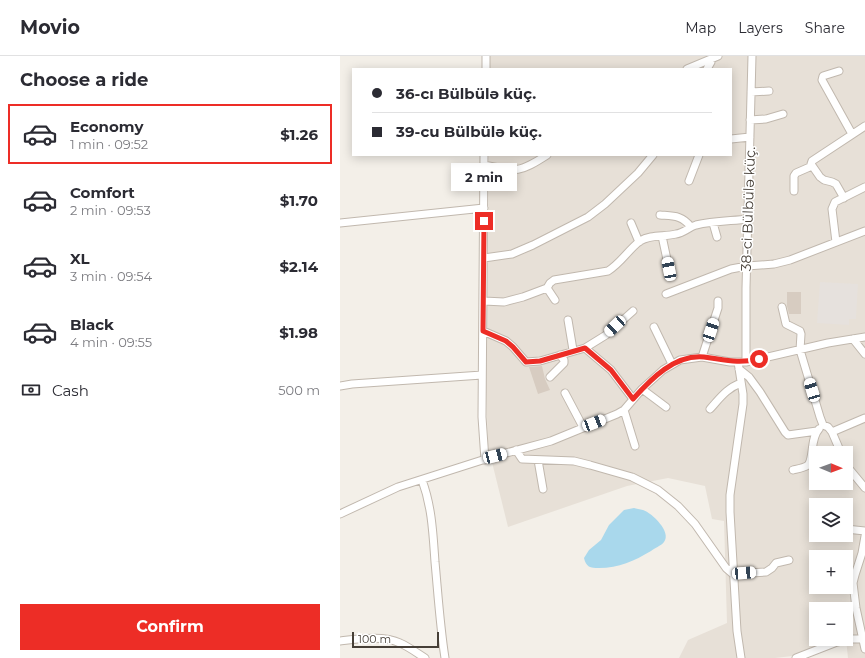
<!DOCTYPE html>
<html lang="en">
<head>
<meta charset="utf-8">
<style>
	:root { --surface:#fff; --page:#f7f7f7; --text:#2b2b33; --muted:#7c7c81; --line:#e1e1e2; --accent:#ed2d26 }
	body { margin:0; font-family:Montserrat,sans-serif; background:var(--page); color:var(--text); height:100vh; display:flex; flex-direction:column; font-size:15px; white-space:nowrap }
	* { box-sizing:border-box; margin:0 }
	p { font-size:13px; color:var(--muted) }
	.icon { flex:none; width:22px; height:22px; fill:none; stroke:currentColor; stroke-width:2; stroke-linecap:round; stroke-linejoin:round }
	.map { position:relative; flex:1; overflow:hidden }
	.side { display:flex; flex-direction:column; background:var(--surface); width:340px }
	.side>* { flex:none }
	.guide { position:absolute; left:12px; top:12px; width:380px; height:88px; border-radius:0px; box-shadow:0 2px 10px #0003; display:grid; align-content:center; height:88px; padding:0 20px; background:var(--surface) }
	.needle { width:26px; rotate:91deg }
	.controls { position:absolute; left:469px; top:390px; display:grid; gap:8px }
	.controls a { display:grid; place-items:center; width:44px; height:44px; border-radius:0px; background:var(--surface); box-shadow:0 2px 10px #0003; font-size:20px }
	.scale { position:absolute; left:12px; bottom:10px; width:87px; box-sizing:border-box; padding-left:4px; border:2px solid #463f37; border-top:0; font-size:11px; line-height:14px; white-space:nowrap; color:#463f37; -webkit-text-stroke:3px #fff; paint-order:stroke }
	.end { position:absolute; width:18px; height:18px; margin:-9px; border:5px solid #ed2d26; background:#fff; box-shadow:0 0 0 2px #fff }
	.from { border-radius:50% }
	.bubble { position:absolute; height:28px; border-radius:0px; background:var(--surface); box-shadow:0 2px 10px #0003; font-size:13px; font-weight:700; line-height:28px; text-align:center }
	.car { position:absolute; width:12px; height:24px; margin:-12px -6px; border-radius:5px; box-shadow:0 0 3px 1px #0007; background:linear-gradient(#fff 24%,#345 0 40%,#fff 0 76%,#345 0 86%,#fff 0) }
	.guide b { display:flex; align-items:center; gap:14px; height:38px; font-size:15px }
	.guide b+b { border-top:1px solid var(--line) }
	.guide i { width:10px; height:10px; background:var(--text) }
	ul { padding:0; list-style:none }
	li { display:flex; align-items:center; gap:12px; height:60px; margin:0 8px 6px; padding:0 12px; border:2px solid transparent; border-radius:0px }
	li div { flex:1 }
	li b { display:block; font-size:15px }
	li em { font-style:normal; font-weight:700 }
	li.active { border-color:var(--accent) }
	li>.icon { width:36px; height:36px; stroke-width:1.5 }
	h2 { padding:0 20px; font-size:18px; line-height:48px }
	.pay { display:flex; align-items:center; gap:10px; height:44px; padding:0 20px; font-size:15px }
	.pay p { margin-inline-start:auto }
	.primary-button { display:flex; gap:8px; margin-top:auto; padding:8px 20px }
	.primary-button a { flex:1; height:46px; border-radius:0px; background:var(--accent); color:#fff; font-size:16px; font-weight:700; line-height:46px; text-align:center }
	header { display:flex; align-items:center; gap:24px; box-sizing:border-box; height:56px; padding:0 20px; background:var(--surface); border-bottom:1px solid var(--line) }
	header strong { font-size:19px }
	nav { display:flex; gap:22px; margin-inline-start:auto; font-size:14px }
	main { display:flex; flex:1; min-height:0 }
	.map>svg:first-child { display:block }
	.residential { fill:#e7e0d7; fill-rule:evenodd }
	.industrial { fill:#e6e1dd }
	.water { fill:#a9d8ec }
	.building { fill:#d7ccc1 }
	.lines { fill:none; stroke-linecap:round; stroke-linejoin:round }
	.minor-casing { stroke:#c1b8ae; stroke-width:9 }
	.minor { stroke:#fff; stroke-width:7 }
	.route { stroke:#ed2d26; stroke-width:5 }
	.labels { text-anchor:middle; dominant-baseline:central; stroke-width:3; stroke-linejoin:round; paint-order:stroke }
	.street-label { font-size:14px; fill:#463f37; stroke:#fff }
</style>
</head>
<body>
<header>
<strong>Movio</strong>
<nav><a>Map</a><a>Layers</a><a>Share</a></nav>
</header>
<main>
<section class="side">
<h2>Choose a ride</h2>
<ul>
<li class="active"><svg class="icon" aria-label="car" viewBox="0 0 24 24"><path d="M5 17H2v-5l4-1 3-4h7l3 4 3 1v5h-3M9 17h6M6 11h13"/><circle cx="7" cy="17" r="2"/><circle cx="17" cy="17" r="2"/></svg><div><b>Economy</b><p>1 min · 09:52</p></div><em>$1.26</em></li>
<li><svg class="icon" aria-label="car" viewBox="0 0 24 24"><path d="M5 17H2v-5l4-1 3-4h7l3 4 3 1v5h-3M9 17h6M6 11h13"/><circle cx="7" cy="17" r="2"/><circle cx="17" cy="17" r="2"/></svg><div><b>Comfort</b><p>2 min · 09:53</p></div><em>$1.70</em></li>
<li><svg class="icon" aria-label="car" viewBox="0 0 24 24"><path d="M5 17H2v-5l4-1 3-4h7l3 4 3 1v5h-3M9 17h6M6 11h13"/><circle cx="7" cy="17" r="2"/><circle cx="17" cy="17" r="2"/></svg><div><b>XL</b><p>3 min · 09:54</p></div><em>$2.14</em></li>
<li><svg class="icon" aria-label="car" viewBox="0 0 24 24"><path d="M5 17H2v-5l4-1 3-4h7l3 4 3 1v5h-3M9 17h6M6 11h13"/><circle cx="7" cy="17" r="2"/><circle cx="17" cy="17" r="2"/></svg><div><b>Black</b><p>4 min · 09:55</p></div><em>$1.98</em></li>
</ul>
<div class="pay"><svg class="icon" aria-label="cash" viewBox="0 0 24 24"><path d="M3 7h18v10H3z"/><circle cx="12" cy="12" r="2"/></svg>Cash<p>500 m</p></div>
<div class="primary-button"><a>Confirm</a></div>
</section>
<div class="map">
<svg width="525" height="602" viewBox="0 0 525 602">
	<rect width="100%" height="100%" fill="#f3efe8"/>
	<path class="residential" d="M150 0H525V602H508L506 583V553H476V583H496L452 600 435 602H339L348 584 387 567 384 465 372 463 365 430 328 422 287 430 168 471 148 390 146 330 149 99H391V13H150ZM476 397H506V427H476ZM476 449H506V479H476ZM476 501H506V531H476Z"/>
	<path class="industrial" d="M480 226 518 228 516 263H509V269L477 267Z"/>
	<path class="water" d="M294 452C296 453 300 453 303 454 312 457 332 476 324 486 321 490 314 492 311 495 294 505 279 512 259 512 250 512 246 511 244 502L249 494 261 484 269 469 284 454Z"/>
	<path class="building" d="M447 236H461V258H449L447 250Z
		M202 310 205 323 210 334 198 338 189 311Z"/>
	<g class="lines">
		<g class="minor-casing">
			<path id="minor" d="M146 13V0
				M347 13 378 0
				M367 13 371 6V3
				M499 15 483 20 482 24 512 78
				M411 36 429 35
				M410 64 426 63 443 58
				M391 83 410 81
				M144 99 142 361 145 404
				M144 109C177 116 179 117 207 99
				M349 125 359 99
				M454 135V120L456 117 472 110
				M504 142 496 128 492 126 484 124 480 121 471 108 472 105 525 70
				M320 159C333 160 342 159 351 171
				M0 167 144 152
				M291 167 299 186
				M373 167 377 181
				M322 180 329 213
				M496 186 492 153 495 146 525 131
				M144 202 172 198 193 189 248 161 265 148 298 117 313 99
				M207 232 215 244
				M326 238 391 213 407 210 434 208 450 204 525 175
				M144 245 164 246 183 241 207 232 210 227 214 224 268 215C281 207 288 194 300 185 311 178 324 181 336 178 344 177 349 171 356 169 373 165 391 165 408 163
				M442 251 446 268 460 275 461 278 460 294 480 361 483 369 488 371 492 376 525 362
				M228 264 233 294
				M314 271 332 308
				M143 275 166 285 173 291 186 306 200 305 245 292 271 314 293 343
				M513 283 525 298
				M245 292 266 279 293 255
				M362 301 378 252V245
				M398 306 403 338V348L390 439V456L397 575 401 602
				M406 306V232L412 0
				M399 313 409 321 420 336 445 376 448 379 477 375
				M210 321 224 307V304L220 299
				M0 330 12 328 142 319
				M302 333 326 351
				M225 337 243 371
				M370 353C380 342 387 332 401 327
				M284 354 295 390
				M492 376 501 397
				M176 394 182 403 234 405 250 409 292 421 318 434 338 450 355 468 386 512 393 518 426 516 432 512 436 507 449 504
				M198 404 203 433
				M506 409 525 432
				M453 414C457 413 464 412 468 409 474 403 470 382 479 373
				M82 424C92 451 93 478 95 506 98 538 100 570 105 602
				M0 458 58 431 155 400 211 385 277 358 284 354 302 333 323 314 340 304 362 301 390 306H406L488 287 525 281
				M506 473 525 475
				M525 480 522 497 515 519 513 527 516 552 525 593
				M0 585C17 583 44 579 60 587 69 591 77 597 85 602
				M456 602 497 586 510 583H525"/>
		</g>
		<use href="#minor" class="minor"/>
	</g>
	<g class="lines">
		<path class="route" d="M144 165 143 275 166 285 173 291 186 306 200 305 245 292 271 314 293 343C311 323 335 298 364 301 386 304 398 308 419 303"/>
	</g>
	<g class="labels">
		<g class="street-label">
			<text transform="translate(408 153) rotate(-88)">38-ci Bülbülə küç.</text>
		</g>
	</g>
</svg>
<div class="controls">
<a><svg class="needle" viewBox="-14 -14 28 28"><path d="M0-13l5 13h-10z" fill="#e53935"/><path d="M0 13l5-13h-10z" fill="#7c7c81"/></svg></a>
<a><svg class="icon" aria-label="layers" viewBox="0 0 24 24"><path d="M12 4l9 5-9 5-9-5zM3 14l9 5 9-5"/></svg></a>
<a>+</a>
<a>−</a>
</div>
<div class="scale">100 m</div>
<i class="end from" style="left:419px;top:303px"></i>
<i class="end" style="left:144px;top:165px"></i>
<div class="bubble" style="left:111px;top:107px;width:66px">2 min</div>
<i class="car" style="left:329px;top:213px;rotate:349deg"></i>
<i class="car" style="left:275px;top:270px;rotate:227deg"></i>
<i class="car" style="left:371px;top:274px;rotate:18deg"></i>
<i class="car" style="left:472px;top:334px;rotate:343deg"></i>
<i class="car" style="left:254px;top:367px;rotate:69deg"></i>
<i class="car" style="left:155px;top:400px;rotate:76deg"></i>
<i class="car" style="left:404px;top:517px;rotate:86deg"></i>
<div class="guide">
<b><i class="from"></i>36-cı Bülbülə küç.</b>
<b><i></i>39-cu Bülbülə küç.</b>
</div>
</div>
</main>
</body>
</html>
